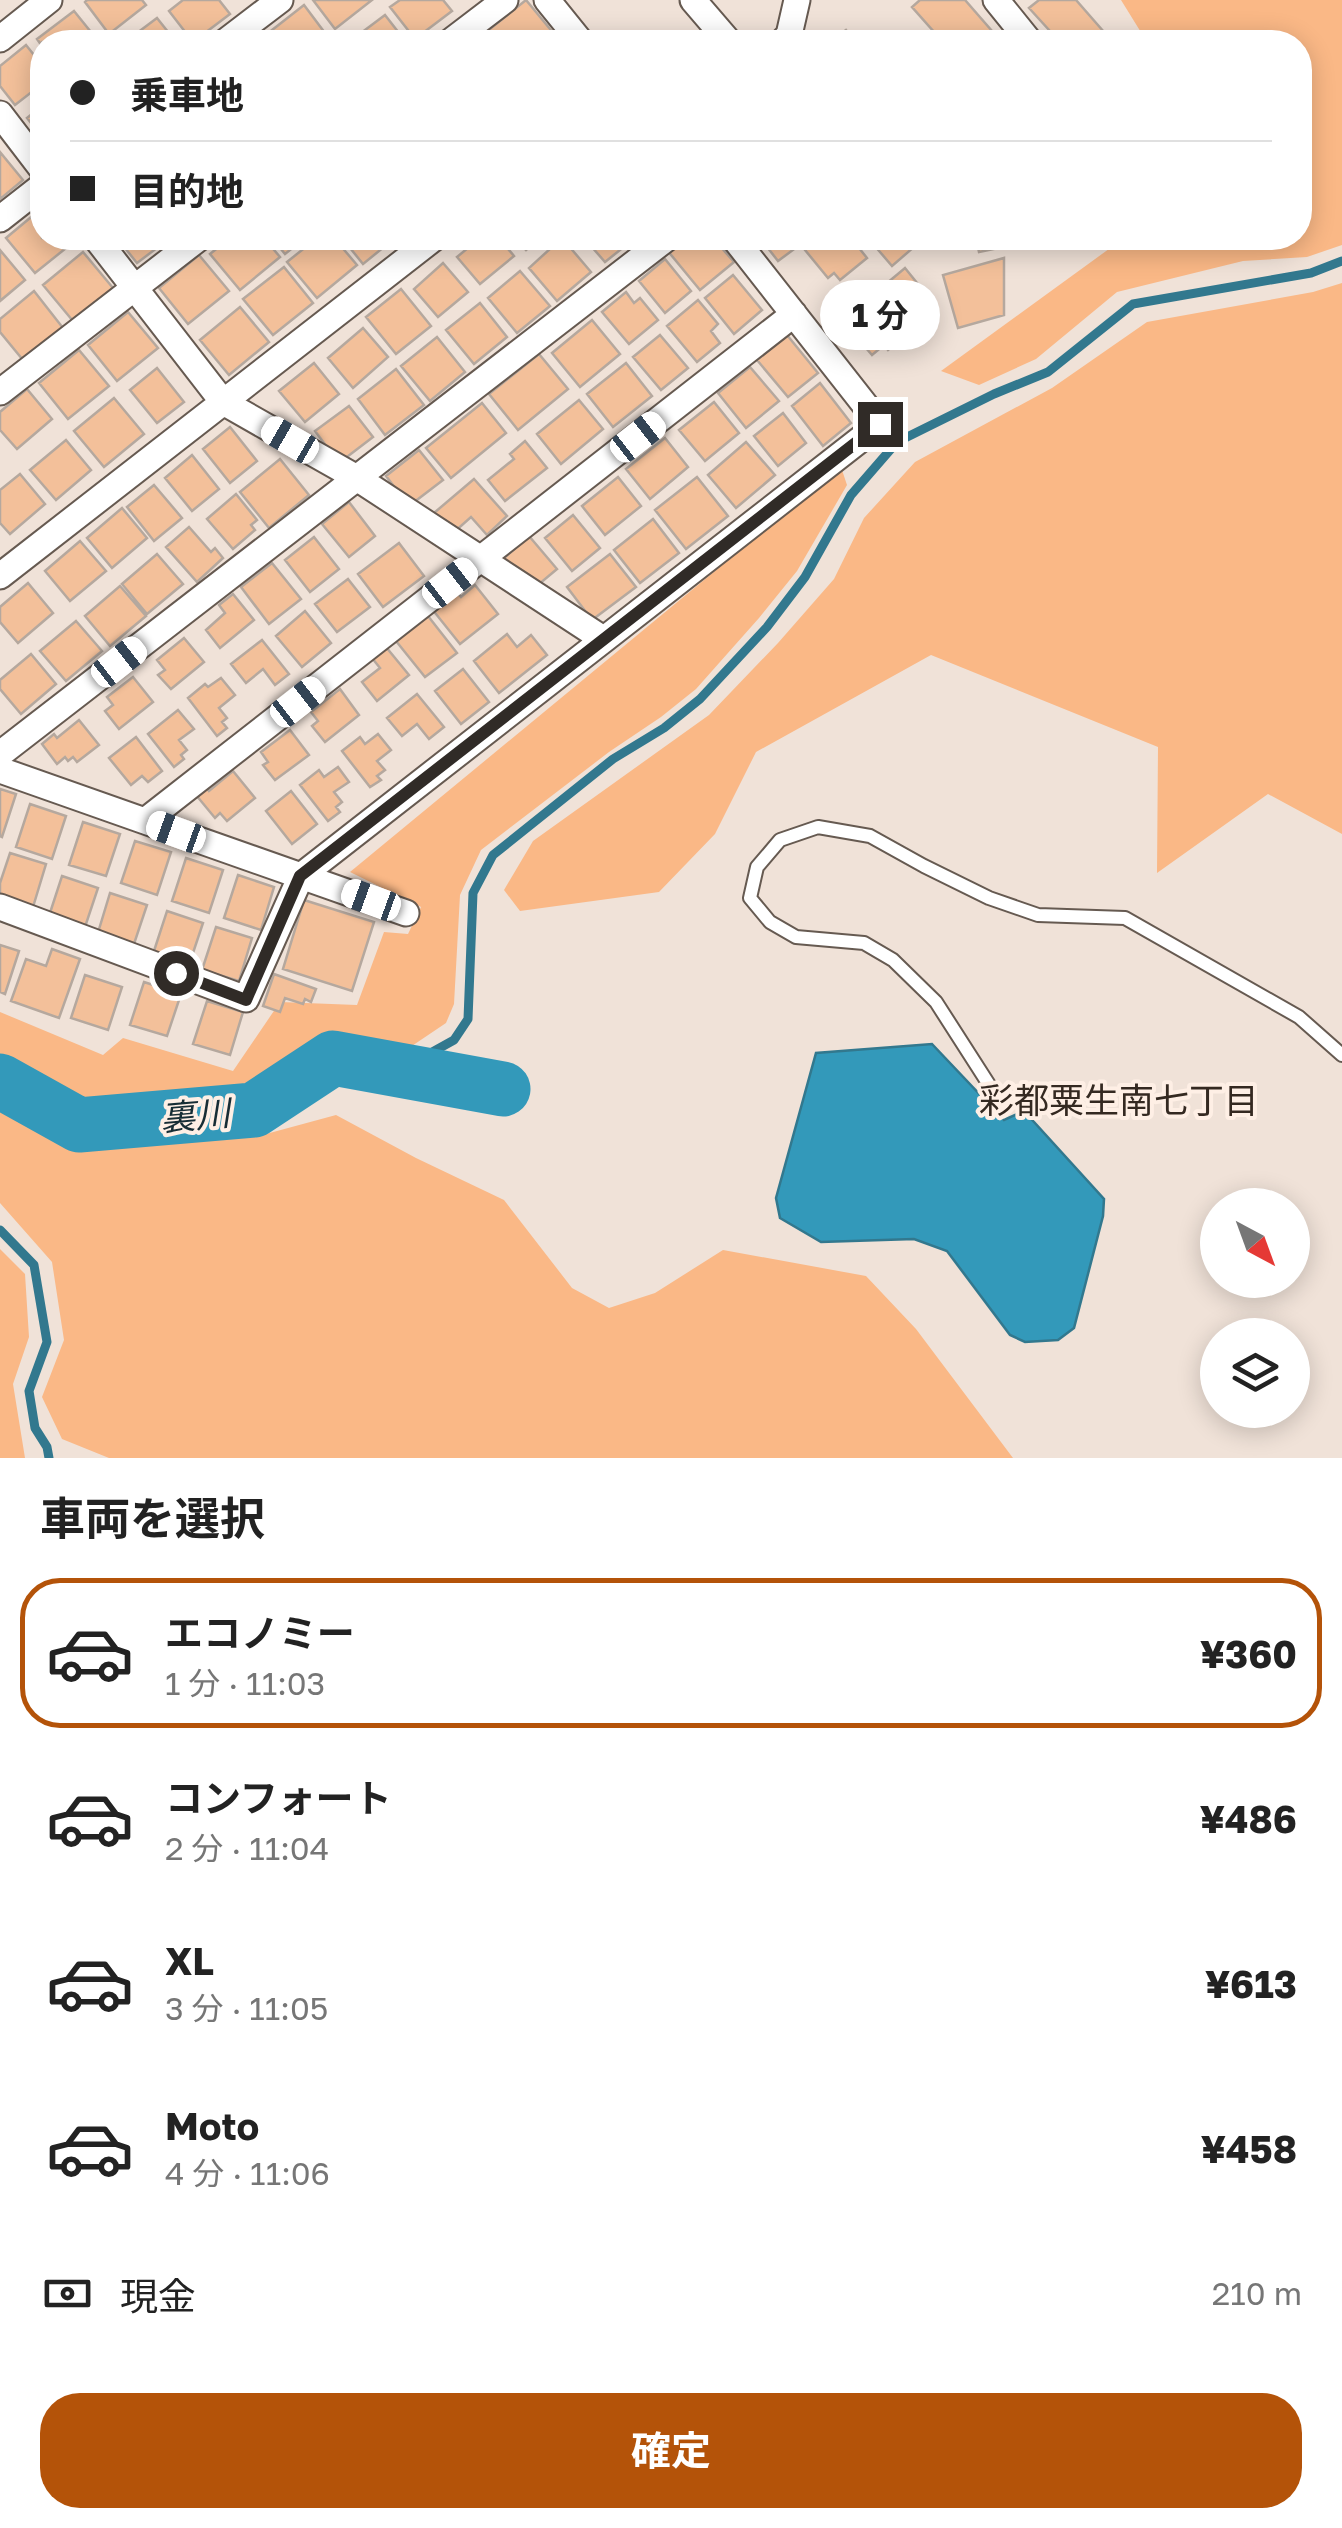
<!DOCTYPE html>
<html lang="ja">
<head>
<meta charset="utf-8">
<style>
	:root { --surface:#fff; --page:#f2f2f2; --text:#222; --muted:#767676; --line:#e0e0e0; --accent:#b45309 }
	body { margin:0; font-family:"Golos Text","Noto Sans JP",sans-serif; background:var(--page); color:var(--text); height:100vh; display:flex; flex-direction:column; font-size:38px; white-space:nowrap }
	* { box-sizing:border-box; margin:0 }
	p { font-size:32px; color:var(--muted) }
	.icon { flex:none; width:55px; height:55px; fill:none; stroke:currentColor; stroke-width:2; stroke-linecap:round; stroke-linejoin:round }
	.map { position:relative; height:1458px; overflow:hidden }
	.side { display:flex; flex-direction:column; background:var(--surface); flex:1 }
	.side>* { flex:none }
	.top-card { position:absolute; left:30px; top:30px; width:1282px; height:220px; border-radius:40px; box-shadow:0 5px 25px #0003; display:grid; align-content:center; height:220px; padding:0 40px; background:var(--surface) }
	.needle { width:65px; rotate:139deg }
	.tools { position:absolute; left:1200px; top:1188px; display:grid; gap:20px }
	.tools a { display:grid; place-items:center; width:110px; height:110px; border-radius:50%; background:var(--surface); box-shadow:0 5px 25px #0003; font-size:50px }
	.end { position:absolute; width:45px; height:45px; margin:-22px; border:12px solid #302b27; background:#fff; box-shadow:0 0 0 5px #fff }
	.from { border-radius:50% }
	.bubble { position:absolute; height:70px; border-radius:35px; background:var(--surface); box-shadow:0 5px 25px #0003; font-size:32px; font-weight:700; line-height:70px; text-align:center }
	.car { position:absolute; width:30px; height:60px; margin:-30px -15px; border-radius:12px; box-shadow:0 0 8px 2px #0007; background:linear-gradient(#fff 24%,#345 0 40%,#fff 0 76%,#345 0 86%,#fff 0) }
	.top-card b { display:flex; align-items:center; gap:35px; height:95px; font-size:38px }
	.top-card b+b { border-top:2px solid var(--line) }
	.top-card i { width:25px; height:25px; background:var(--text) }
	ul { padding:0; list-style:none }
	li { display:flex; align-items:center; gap:30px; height:150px; margin:0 20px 15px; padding:0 20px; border:5px solid transparent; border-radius:40px }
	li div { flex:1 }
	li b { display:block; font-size:38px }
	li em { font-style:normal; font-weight:700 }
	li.on { border-color:var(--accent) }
	li>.icon { width:90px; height:90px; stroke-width:1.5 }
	h2 { padding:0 40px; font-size:45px; line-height:120px }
	.pay { display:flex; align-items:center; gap:25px; height:110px; padding:0 40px; font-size:38px }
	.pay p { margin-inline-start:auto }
	.button { display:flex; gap:20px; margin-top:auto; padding:20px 40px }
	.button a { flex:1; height:115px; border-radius:40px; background:var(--accent); color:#fff; font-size:40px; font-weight:700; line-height:115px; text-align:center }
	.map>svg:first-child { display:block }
	.green { fill:#fab886 }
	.water { fill:#3399ba; stroke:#32788e; stroke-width:2.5 }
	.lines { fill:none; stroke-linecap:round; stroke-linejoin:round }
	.stream { stroke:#32788e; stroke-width:9 }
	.river { stroke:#3399ba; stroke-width:55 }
	.building { fill:#f3c09a; stroke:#b5a89e; stroke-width:2.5 }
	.lane-casing { stroke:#665a51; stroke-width:16 }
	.street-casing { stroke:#665a51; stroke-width:29 }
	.lane { stroke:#fff; stroke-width:12 }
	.street { stroke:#fff; stroke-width:25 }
	.route { stroke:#302b27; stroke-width:12 }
	.labels { text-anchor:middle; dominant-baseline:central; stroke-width:8; stroke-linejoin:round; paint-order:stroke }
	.neighbourhood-label { font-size:35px; fill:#342921; stroke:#feefe5 }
	.water-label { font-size:35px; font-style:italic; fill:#172d35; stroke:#feefe5 }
</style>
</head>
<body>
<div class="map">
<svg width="1342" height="1458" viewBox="0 0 1342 1458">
	<rect width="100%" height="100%" fill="#f0e2d8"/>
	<path class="green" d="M1121 0H1342V245L1307 257 1243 261 1117 292 1036 359 979 385 941 371 1124 238H1300V42H1147Z
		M1342 283V834L1268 794 1157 873 1158 747 931 655 756 752 715 834 659 892 520 911 504 890 533 841 709 715 778 643 834 579 864 518 915 462 1052 388 1147 322 1313 292Z
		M841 467 847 485 797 571 759 618 696 689 661 717 609 752 481 850 460 895 454 1004 446 1023 397 1056 330 1043 246 1094 80 1113 0 1069V1012L103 1055 123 1038 233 1071 280 1002 357 1005 384 932 408 934 421 907 350 872Z
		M0 1102 75 1144 266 1134 336 1115 416 1158 504 1200 572 1288 609 1308 655 1293 723 1250 866 1276 916 1329 1013 1458H109L62 1439 42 1397 64 1340 52 1262 0 1203Z
		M0 1249 25 1274 29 1337 13 1384 25 1458H0Z"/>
	<path class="water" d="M932 1044 1004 1120 1024 1111 1104 1199 1103 1216 1074 1328 1058 1340 1025 1342 1010 1335 947 1251 914 1239 821 1242 780 1218 776 1198 816 1053Z"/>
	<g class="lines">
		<path class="stream" d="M400 1070 454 1040 468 1019 473 893 493 855 613 759 664 728 700 699 767 627 805 577 851 495 897 442 994 394 1048 372 1133 304 1311 273 1342 261
			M0 1230 34 1265 47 1342 29 1391 35 1428 47 1447 49 1458"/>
		<path class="river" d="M0 1081 79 1125 254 1110 333 1058 503 1089"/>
	</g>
	<path class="building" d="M87 0H142L146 5 109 34 85 2Z
		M183 0H219L230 14 193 42 169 11Z
		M313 0H372L335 29Z
		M400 0H443L452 11 415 39 390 7Z
		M526 0 555 35 546 42H493L485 33Z
		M920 0H965L999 39 995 42H970L965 37 959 42H943L912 7Z
		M1039 0H1076L1104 32 1091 42H1060L1029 8Z
		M304 5 328 37 321 42H274L267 34Z
		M74 11 99 42H42V46L37 39Z
		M385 15 406 42H349Z
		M157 18 176 42H125Z
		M846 30 856 42H830Z
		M26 45 42 65V84L15 105 0 86V66Z
		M42 106V137L27 118Z
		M0 152 23 180 0 199Z
		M42 208V238H73L76 240 35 273 6 238Z
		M117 238H170L137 263Z
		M230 238H264L280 257 240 290 210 254Z
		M272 238H305L285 254Z
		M317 238H334L357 265 317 298 287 262Z
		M342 238H395L363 264Z
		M480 238H499L514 256 480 284 457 257Z
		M514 238H540L526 250Z
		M562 238 591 272 557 301 529 268Z
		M584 238H635L605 262Z
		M682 238H713L734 262 700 290 667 250Z
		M760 238H809L778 261Z
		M821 238H851L867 258 840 280 834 273 828 278 805 250Z
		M868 238H919L922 240 892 266Z
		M976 238H1017L1018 244 979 252Z
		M0 250 25 280 0 301Z
		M83 252 113 288 73 321 43 285Z
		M199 255 229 291 188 324 159 288Z
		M1004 258V315L958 328 943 275Z
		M665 259 691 291 665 313 639 281Z
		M443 263 468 292 438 317 414 289Z
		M284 267 313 303 273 335 243 299Z
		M905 268 926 294 913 305 923 317 906 332 874 294Z
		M520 271 550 306 517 333 488 298Z
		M733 275 762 310 734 334 705 298Z
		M401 289 431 326 396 354 366 317Z
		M34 291 63 328 23 360 0 332V319Z
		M626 292 634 303 640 298 658 320 629 344 602 312Z
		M867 299 901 339 888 350 884 345 872 355 842 320Z
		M698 300 718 324 711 331 720 343 697 362 667 326Z
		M480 303 507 337 474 364 446 330Z
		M240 307 269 342 229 375 200 340Z
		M128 312 158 348 117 381 88 345Z
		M592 320 620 354 580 387 552 353Z
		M363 328 388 357 353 388 328 358Z
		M660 335 688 368 661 390 633 357Z
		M787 335 818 373 788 397 757 360Z
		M437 337 465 372 430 401 401 366Z
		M79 350 109 386 68 419 39 383Z
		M539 354 568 389 518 430 489 394Z
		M314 363 339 394 305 422 279 391Z
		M626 363 652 396 613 427 587 394Z
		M750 367 779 401 746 428 718 393Z
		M157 368 184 402 157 423 130 390Z
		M396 369 424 405 385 435 358 399Z
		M820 383 851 423 823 446 792 406Z
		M27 389 52 419 17 449 0 430V412Z
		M114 398 144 434 104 467 74 431Z
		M579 400 603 429 561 464 537 434Z
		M714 402 739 433 705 461 679 430Z
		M482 403 506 433 451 478 426 448Z
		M349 406 373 437 339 463 315 431Z
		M783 413 806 443 778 466 754 436Z
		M230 427 257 461 230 483 203 449Z
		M665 438 688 467 650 499 626 469Z
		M66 440 91 470 56 500 30 470Z
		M525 441 547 468 505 501 488 480 514 459 510 454Z
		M746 442 775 475 736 508 708 475Z
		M419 450 443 480 409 506 386 476Z
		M192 455 219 489 192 511 165 478Z
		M280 459 309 495 269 528 240 492Z
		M20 474 45 504 10 534 0 523V490Z
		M618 477 641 506 605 535 582 506Z
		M697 477 728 516 686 549 655 510Z
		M474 479 507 516 487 535 471 517 452 534 434 513Z
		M154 485 182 518 154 541 127 507Z
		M236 494 257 520 251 525 255 530 233 549 207 519Z
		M349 502 375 536 349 557 322 524Z
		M122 508 147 538 112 568 87 538Z
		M573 515 600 548 572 571 545 538Z
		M653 519 679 553 640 583 614 550Z
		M189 527 211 552 215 548 223 558 197 582 166 547Z
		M529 536 557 569 538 585 524 582 504 558Z
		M314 537 339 569 310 592 285 560Z
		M80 541 106 571 70 601 45 571Z
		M399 543 424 576 383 607 358 574Z
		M157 554 183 584 147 614 122 584Z
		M610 554 636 587 592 620 567 587Z
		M272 563 301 599 269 624 241 587Z
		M348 579 370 607 337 632 315 604Z
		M28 583 53 613 18 643 0 622V607Z
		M475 585 498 614 460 644 432 609 455 590 461 597Z
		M120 586 146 616 110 646 85 616Z
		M233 594 254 620 220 648 206 630 225 613 219 605Z
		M305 611 331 643 302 667 276 636Z
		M428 616 457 653 425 677 396 641Z
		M76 621 102 651 66 681 40 651Z
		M507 634 517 647 531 635 547 655 499 693 474 661Z
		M184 638 204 662 171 689 158 675 165 670 157 660Z
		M262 640 289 674 275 685 263 669 246 683 231 664Z
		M386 647 409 675 377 701 362 682 380 668 372 658Z
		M31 654 56 684 21 714 0 689V680Z
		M463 669 489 702 461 724 435 691Z
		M133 677 153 702 119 729 105 711 113 705 107 697Z
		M221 678 235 695 219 708 227 718 222 722 227 728 217 736 188 698 205 684 208 687Z
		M340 689 359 715 325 742 312 726 318 721 311 712Z
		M417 694 444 727 429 739 417 724 402 736 387 718Z
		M178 710 194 729 179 740 187 750 181 755 184 759 174 767 148 734Z
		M79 720 99 745 77 762 73 757 68 761 65 757 57 764 42 744 54 734 57 738Z
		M290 730 309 755 275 780 263 765 268 762 261 752Z
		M378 734 391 750 377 761 385 770 377 776 381 780 370 787 342 751 360 737 365 744Z
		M136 737 162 771 148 782 142 776 131 785 109 758Z
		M338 767 349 782 334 792 342 802 336 807 340 812 328 821 300 785 319 770 324 777Z
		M233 771 255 798 227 821 220 813 215 818 196 795 206 787 209 791Z
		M0 789 16 794 2 837 0 836Z
		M291 791 317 824 292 844 266 811Z
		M30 804 66 816 52 859 16 847Z
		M83 822 120 834 106 876 69 865Z
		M135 841 171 852 157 895 121 883Z
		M10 853 46 864 33 907 0 896V883Z
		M186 858 223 870 209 913 172 901Z
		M238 875 274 887 261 930 224 918Z
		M62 876 98 888 84 930 48 919Z
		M110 893 147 905 133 947 97 936Z
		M304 900 374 922 352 991 283 969Z
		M167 911 203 923 189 965 153 954Z
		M216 927 252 938 239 981 202 970Z
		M0 945 19 951 5 994 0 992Z
		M52 949 80 959 59 1018 11 1001 26 959 46 966Z
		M274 974 316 989 311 1002 305 999 303 1004 285 998 280 1012 263 1006Z
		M85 975 122 987 108 1030 71 1018Z
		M144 982 181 994 167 1036 130 1025Z
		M207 1001 243 1012 230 1055 193 1044Z"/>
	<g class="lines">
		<g class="lane-casing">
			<path id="lane" d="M995 1094 936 1002 893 960 864 943 796 937 770 922 750 898 757 867 780 840 818 827 870 836 924 866 989 898 1038 915 1125 918 1299 1017 1342 1055"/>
		</g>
		<g class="street-casing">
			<path id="street" d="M547 0 581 42
				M693 0 729 42
				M996 0 1030 42
				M0 39 49 0
				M225 42 280 0
				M450 42 505 0
				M782 42 789 35 797 0
				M0 114 42 169
				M0 219 42 186
				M96 238 223 402 357 478 603 639
				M0 392 199 238
				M0 576 434 238
				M0 754 667 238
				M0 770 406 913
				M145 821 794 314
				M0 907 246 999 301 876 880 424 734 238"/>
		</g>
		<use href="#lane" class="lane"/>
		<use href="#street" class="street"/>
	</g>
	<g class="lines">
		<path class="route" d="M176 973 246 1000 300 876 880 424"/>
	</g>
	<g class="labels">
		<g class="neighbourhood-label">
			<text x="1119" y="1100">彩都粟生南七丁目</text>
		</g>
		<g class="water-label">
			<text transform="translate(195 1115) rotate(-5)">裏川</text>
		</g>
	</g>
</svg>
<div class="tools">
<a><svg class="needle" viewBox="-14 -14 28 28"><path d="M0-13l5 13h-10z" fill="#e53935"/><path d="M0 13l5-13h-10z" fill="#767676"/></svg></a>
<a><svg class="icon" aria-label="layers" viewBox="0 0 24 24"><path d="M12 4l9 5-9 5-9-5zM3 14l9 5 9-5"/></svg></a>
</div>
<i class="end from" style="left:176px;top:973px"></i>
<i class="end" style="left:880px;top:424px"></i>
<div class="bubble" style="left:820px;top:280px;width:120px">1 分</div>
<i class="car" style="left:638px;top:437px;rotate:52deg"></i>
<i class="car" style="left:290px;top:440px;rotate:300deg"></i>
<i class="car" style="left:450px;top:583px;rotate:52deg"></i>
<i class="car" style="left:119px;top:662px;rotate:52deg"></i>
<i class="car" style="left:298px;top:702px;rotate:52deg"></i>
<i class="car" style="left:176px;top:832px;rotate:290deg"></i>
<i class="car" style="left:371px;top:900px;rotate:290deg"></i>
<div class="top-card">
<b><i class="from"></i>乗車地</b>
<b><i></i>目的地</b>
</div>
</div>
<section class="side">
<h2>車両を選択</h2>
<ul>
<li class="on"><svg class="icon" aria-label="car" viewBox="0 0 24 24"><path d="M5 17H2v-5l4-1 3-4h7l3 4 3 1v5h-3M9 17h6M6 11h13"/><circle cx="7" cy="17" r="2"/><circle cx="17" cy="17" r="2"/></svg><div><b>エコノミー</b><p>1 分 · 11:03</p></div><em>¥360</em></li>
<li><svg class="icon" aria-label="car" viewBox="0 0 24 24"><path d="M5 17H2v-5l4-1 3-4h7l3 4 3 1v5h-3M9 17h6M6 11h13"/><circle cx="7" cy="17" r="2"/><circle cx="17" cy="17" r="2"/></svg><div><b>コンフォート</b><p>2 分 · 11:04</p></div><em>¥486</em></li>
<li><svg class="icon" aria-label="car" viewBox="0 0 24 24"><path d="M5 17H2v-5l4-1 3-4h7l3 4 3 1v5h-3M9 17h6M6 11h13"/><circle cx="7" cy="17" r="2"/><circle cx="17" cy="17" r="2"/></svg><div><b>XL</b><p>3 分 · 11:05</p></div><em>¥613</em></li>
<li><svg class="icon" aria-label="car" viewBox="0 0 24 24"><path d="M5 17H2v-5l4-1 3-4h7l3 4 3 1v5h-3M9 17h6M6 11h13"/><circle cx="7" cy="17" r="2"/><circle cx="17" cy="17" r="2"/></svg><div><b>Moto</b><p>4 分 · 11:06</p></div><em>¥458</em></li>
</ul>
<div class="pay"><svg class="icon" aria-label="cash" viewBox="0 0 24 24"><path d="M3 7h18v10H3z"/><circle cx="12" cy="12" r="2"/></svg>現金<p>210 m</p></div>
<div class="button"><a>確定</a></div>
</section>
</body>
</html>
